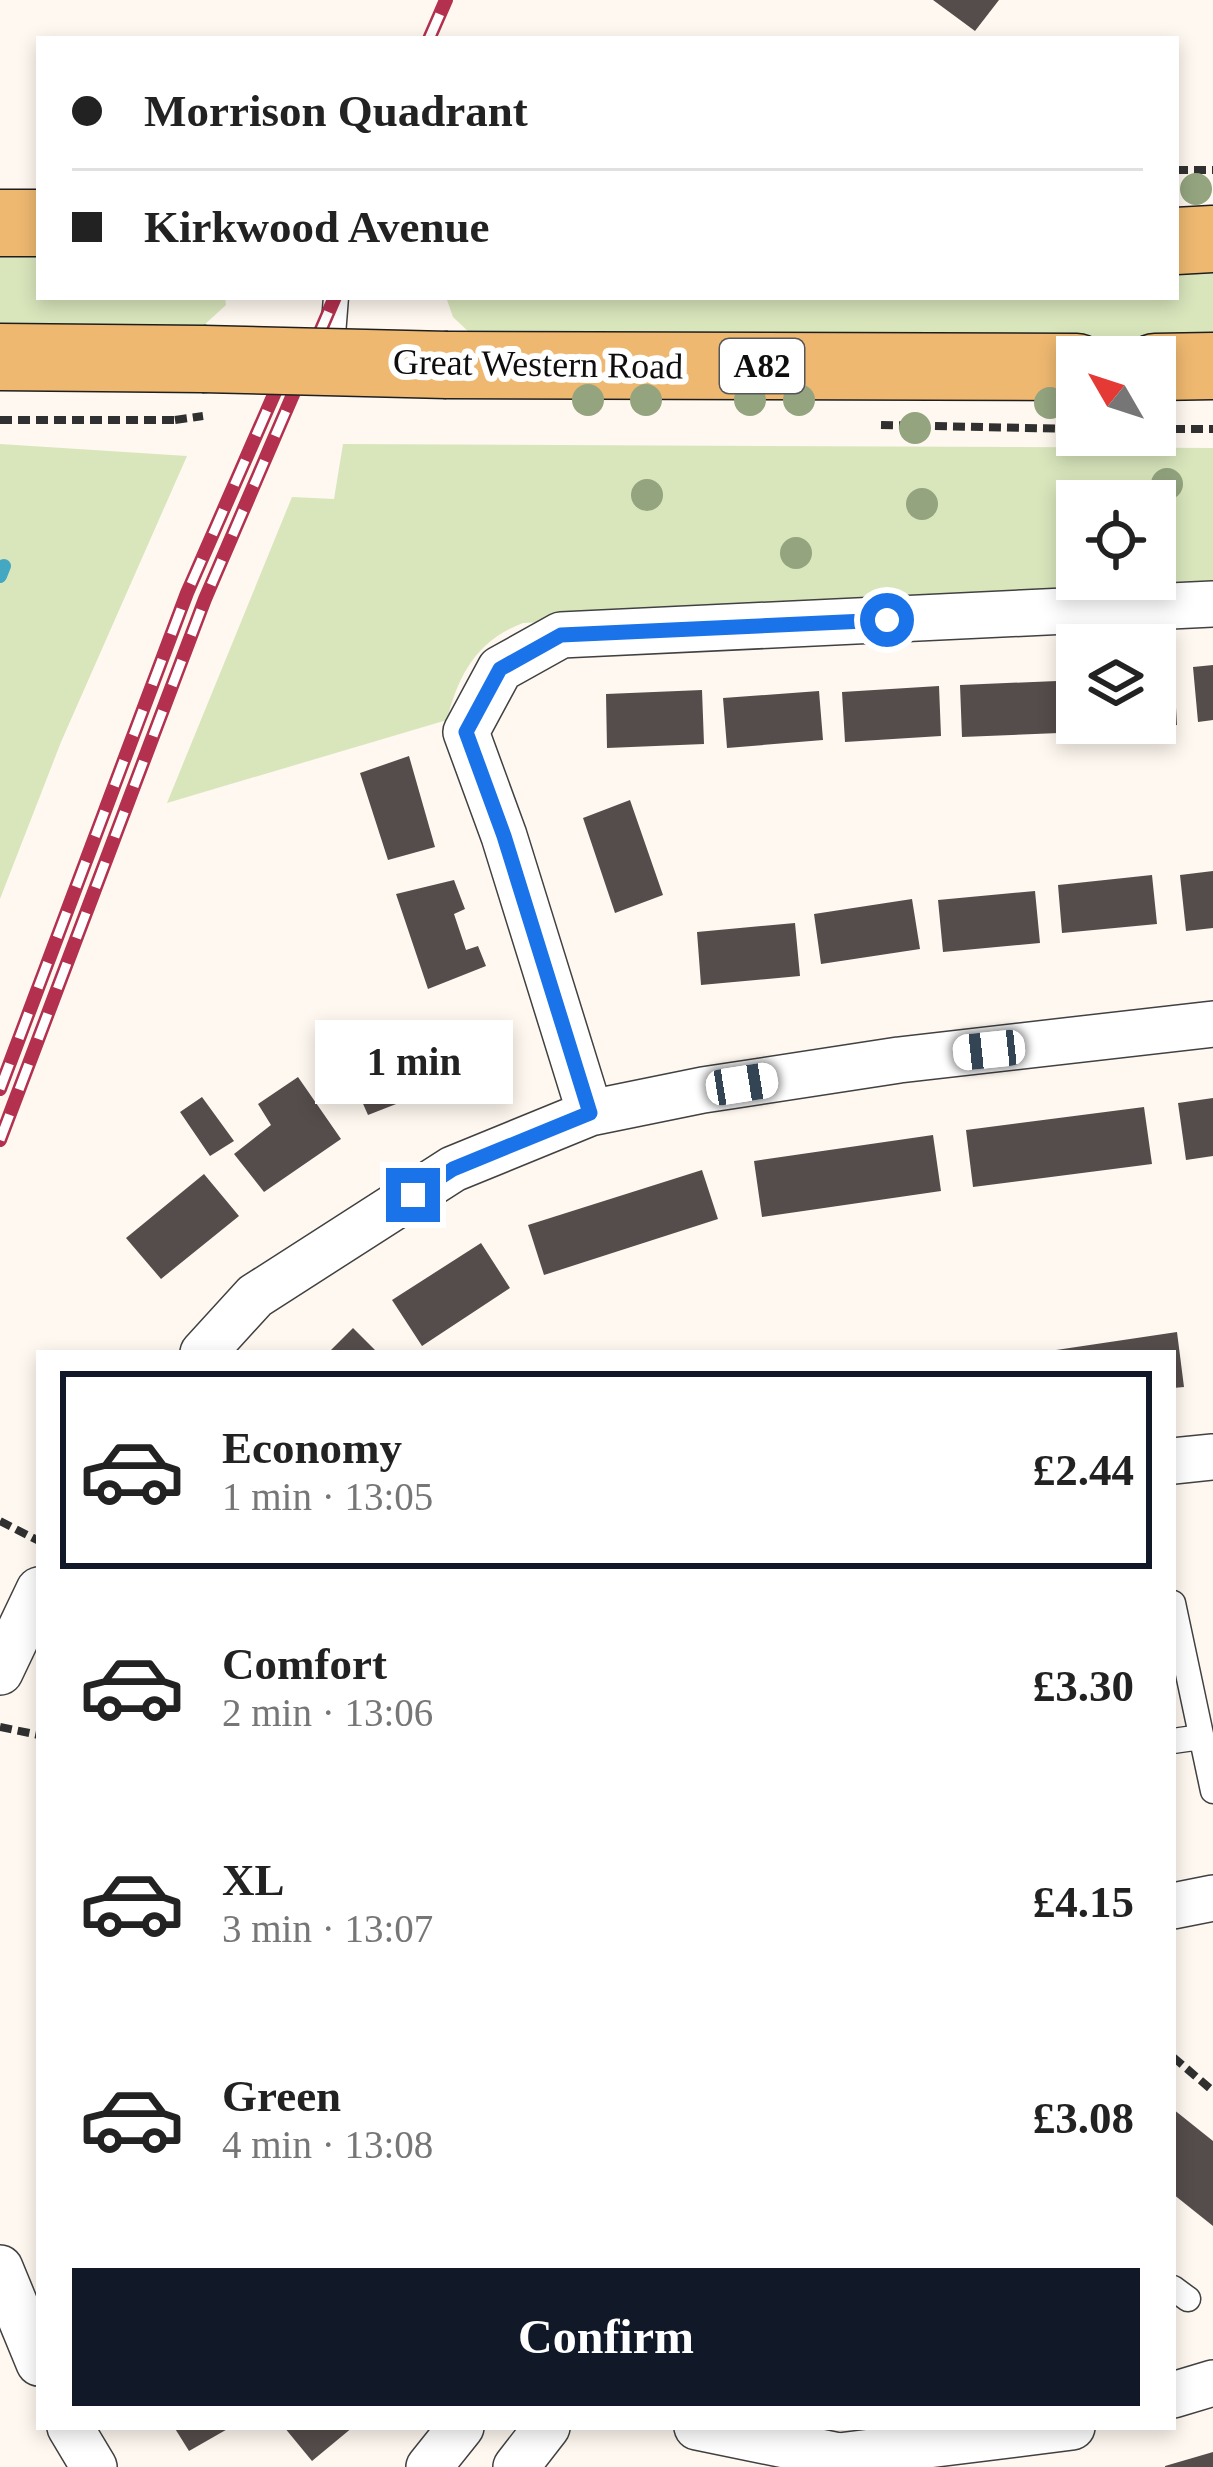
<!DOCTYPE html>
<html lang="en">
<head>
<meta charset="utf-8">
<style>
	:root { --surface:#fff; --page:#f6f6f6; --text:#222; --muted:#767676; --line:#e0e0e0; --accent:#111827 }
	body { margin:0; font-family:"Times New Roman",serif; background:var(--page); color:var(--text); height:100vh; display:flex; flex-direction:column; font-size:45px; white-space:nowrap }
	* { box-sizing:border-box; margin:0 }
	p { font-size:39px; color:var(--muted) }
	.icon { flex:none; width:66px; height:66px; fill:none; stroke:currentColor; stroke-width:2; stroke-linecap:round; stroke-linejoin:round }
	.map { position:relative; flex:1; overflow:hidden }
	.drawer { position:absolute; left:36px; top:1350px; width:1140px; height:1080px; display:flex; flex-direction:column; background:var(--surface); border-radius:0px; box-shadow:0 6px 18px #0003 }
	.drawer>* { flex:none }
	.hud { position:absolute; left:36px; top:36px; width:1143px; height:264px; border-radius:0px; box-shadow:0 6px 18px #0003; display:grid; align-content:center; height:264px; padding:0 36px; background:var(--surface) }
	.needle { width:78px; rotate:309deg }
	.fabs { position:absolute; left:1056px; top:336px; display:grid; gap:24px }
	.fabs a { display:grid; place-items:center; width:120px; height:120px; border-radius:0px; background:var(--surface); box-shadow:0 6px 18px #0003; font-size:60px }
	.end { position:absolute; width:54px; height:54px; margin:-27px; border:15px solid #1a73e8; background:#fff; box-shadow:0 0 0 6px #fff }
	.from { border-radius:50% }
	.bubble { position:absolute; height:84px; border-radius:0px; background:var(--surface); box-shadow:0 6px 18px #0003; font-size:39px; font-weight:700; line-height:84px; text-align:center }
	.car { position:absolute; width:36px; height:72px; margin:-36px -18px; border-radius:15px; box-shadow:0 0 9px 3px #0007; background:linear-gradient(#fff 24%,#345 0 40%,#fff 0 76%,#345 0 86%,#fff 0) }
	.hud b { display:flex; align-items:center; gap:42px; height:114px; font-size:45px }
	.hud b+b { border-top:3px solid var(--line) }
	.hud i { width:30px; height:30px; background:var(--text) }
	ul { padding:21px 0 0; list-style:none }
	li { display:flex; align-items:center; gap:36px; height:198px; margin:0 24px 18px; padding:0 12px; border:6px solid transparent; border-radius:0px }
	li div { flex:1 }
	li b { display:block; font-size:45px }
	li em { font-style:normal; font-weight:700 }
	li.on { border-color:var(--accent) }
	li>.icon { width:108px; height:108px; stroke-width:1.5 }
	.cta { display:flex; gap:24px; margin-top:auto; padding:24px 36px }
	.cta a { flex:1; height:138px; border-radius:0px; background:var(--accent); color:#fff; font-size:48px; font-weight:700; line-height:138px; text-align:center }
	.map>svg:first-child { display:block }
	.green { fill:#d9e6bc; fill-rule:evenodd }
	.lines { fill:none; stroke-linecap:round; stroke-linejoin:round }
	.stream { stroke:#45a8c3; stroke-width:14 }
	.building { fill:#554d4b }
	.service-casing { stroke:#414141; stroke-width:27 }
	.minor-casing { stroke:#414141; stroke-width:48 }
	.primary-casing { stroke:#1f1f1f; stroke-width:69 }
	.path { stroke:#303030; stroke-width:8; stroke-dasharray:12 6; stroke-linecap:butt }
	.service { stroke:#fff; stroke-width:24 }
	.minor { stroke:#fff; stroke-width:45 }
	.primary { stroke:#eeb870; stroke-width:66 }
	.rail-casing { stroke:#b3304f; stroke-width:14 }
	.rail { stroke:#fff; stroke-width:9; stroke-dasharray:27; stroke-linecap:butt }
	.primary-bridge-casing { stroke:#1f1f1f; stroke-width:69; stroke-linecap:butt }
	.path-bridge { stroke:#303030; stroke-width:8; stroke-dasharray:12 6; stroke-linecap:butt }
	.primary-bridge { stroke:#eeb870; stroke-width:66 }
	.tree { fill:#93a47f }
	.route { stroke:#1a73e8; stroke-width:15 }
	.labels { text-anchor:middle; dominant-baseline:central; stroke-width:12; stroke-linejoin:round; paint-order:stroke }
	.shield { fill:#fff; stroke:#565656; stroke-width:3 }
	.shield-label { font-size:33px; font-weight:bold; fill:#0e0e0e }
	.street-label { font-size:36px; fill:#0e0e0e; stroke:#fff }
</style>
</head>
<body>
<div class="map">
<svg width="1213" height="2467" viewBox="0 0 1213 2467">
	<rect width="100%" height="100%" fill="#fef8f0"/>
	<path class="green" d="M0 250H39V297H225L226 305 203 326 0 330Z
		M1176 269 1213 270V344H843L471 334 453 317 446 297H1176Z
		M0 444 187 456 61 742 0 899Z
		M343 444 1213 448V589L523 623C477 640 458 675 447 720L167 803 292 497 334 499ZM1077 501H1155V579H1077Z"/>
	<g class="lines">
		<path class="stream" d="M0 576 4 566"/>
	</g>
	<path class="building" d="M933 0H999L975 31Z
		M1213 665V720L1198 722 1193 667Z
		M1174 673 1177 725 1155 727V674Z
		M1057 681 1059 733 962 737 960 685Z
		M939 686 941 736 845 742 842 692Z
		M702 690 704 744 607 748 606 694Z
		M819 691 823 740 727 748 723 698Z
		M1081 723H1155V727L1081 731Z
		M409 756 435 847 388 860 360 773Z
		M630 800 663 895 615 913 583 818Z
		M1213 871V928L1186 931 1180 875Z
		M1152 875 1157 924 1062 933 1058 885Z
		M454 880 465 909 454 914 466 950 478 946 486 966 428 989 396 894Z
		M1035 891 1040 943 943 952 938 900Z
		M912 899 920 949 821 964 814 914Z
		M795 923 800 976 701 985 697 932Z
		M432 1029 455 1081 368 1115 348 1070Z
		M298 1077 341 1139 264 1192 234 1154 271 1125 258 1104Z
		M202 1097 234 1141 210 1156 180 1112Z
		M1213 1098V1156L1186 1160 1178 1103Z
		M1144 1107 1152 1164 973 1187 966 1130Z
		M933 1135 941 1191 762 1217 754 1161Z
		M702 1170 718 1219 544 1275 528 1225Z
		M204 1174 239 1216 161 1279 126 1238Z
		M481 1243 510 1288 422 1346 392 1300Z
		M353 1328 378 1353H328Z
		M1177 1332 1184 1387 1173 1388V1353H1036Z
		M1173 2109 1213 2141V2226L1173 2194Z
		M174 2427H231L189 2451Z
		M284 2427H353L312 2461Z
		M1213 2452V2467H1165V2466Z"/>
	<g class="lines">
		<g class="service-casing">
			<path id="service" d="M331 360 336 297
				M1173 1603 1213 1791
				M1173 1741 1201 1737
				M1173 2288 1188 2299"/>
		</g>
		<g class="minor-casing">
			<path id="minor" d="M590 1113 504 836 466 732 500 669 561 635 1213 604
				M203 1353 255 1296 453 1169 590 1113 703 1090 899 1060 1213 1024
				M1173 1461 1213 1457
				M0 1672 39 1590
				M1173 1906 1213 1898
				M0 2268 39 2363
				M1173 2395 1213 2383
				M70 2427 94 2467
				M697 2427 839 2456 1072 2427
				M429 2467 461 2427
				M516 2467 547 2427"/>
		</g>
		<g class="primary-casing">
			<path id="primary" d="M0 223H39
				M1176 241 1213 239
				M0 357 203 359
				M447 365 1077 367
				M1155 367 1213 366"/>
		</g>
		<path class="path" d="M1176 170H1213
			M0 420H175
			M881 425 1077 429
			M1155 429H1213
			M0 1521 39 1541
			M0 1727 39 1735
			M1173 2057 1213 2091"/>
		<use href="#service" class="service"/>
		<use href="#minor" class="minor"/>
		<use href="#primary" class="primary"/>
		<g class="rail-casing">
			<path id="rail" d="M429 39 446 0
				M0 1089 187 593 297 342
				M0 1140 205 599 335 297"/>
		</g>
		<use href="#rail" class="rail"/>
		<g class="primary-bridge-casing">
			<path id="primary-bridge" d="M203 359 447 365"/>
		</g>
		<path class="path-bridge" d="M175 420 203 416"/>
		<use href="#primary-bridge" class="primary-bridge"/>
	</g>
	<g class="tree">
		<circle cx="1196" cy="189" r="16"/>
		<circle cx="588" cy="400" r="16"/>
		<circle cx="646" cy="400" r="16"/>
		<circle cx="750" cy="400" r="16"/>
		<circle cx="799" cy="400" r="16"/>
		<circle cx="1050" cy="403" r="16"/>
		<circle cx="915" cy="428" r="16"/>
		<circle cx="1167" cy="484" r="16"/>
		<circle cx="647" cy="495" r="16"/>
		<circle cx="922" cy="504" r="16"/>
		<circle cx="796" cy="553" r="16"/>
	</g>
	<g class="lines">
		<path class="route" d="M413 1195 453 1169 590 1113 504 836 466 732 500 669 561 635 887 620"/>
	</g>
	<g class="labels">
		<rect class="shield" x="720" y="339" width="84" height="54" rx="9"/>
		<g class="shield-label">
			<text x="762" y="366">A82</text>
		</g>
		<g class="street-label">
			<text transform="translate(538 364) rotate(1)">Great Western Road</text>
		</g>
	</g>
</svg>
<div class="fabs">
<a><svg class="needle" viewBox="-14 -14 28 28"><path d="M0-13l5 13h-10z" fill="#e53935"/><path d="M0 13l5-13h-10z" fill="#767676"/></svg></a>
<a><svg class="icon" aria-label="locate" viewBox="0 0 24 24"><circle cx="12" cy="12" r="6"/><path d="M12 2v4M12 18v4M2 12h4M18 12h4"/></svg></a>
<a><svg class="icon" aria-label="layers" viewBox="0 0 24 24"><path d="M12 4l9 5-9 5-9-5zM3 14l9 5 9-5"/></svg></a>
</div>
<i class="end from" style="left:887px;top:620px"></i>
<i class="end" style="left:413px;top:1195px"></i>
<div class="bubble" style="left:315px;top:1020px;width:198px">1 min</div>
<i class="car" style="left:989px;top:1050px;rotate:264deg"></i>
<i class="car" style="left:742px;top:1084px;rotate:81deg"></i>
<div class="hud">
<b><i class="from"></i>Morrison Quadrant</b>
<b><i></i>Kirkwood Avenue</b>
</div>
<section class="drawer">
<ul>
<li class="on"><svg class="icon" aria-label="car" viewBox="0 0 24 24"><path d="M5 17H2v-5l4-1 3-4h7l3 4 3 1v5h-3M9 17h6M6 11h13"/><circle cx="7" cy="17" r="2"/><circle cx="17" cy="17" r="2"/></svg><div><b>Economy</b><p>1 min · 13:05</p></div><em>£2.44</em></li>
<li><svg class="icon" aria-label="car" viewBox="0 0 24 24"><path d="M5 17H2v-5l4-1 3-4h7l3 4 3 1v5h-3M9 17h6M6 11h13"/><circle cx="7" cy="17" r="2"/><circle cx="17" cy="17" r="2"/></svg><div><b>Comfort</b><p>2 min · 13:06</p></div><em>£3.30</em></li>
<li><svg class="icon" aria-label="car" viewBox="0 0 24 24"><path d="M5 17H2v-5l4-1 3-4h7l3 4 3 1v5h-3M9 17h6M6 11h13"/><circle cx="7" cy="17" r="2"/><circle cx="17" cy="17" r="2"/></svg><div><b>XL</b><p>3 min · 13:07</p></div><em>£4.15</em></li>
<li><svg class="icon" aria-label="car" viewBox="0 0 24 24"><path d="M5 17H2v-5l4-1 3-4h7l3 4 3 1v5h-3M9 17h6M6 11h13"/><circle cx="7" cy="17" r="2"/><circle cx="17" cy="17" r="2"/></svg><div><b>Green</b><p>4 min · 13:08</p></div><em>£3.08</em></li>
</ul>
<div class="cta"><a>Confirm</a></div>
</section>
</div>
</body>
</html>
